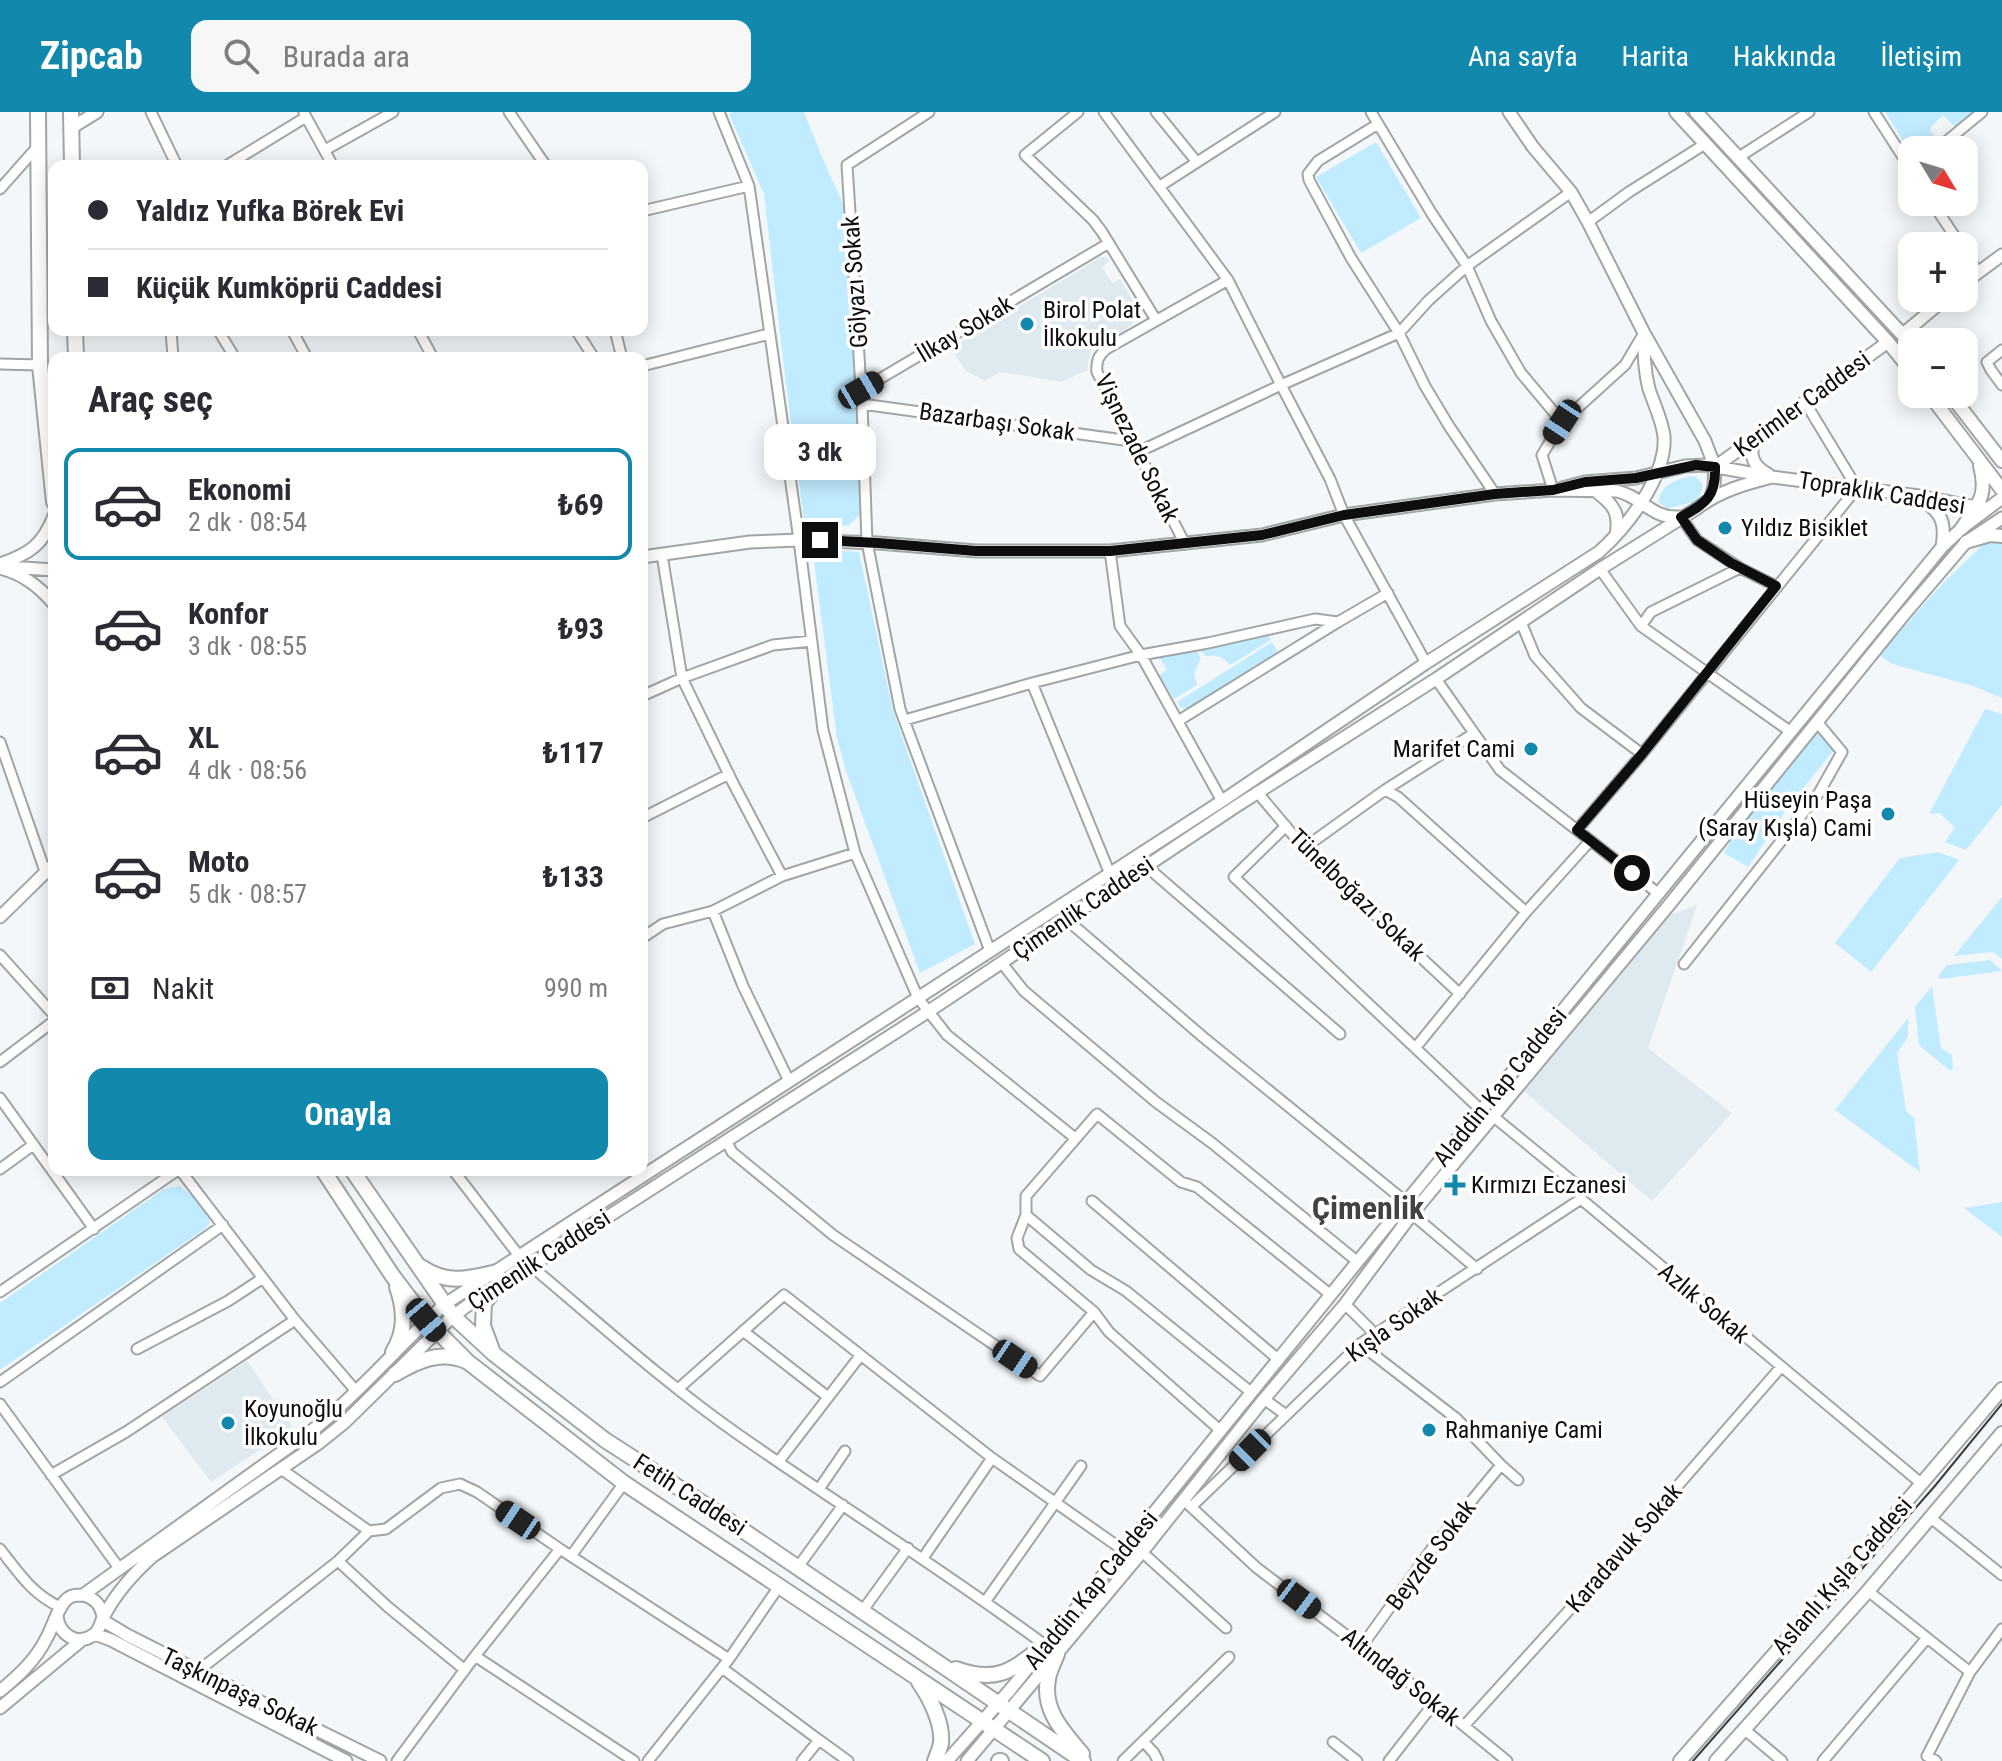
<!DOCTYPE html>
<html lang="tr">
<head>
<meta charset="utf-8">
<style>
	:root { --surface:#fff; --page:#f7f7f7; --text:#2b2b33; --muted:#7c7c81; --line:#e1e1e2; --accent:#1288ac }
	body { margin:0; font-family:"Roboto Condensed",sans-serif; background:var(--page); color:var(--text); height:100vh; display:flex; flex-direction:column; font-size:30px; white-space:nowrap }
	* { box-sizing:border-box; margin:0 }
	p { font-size:26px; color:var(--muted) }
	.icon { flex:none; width:44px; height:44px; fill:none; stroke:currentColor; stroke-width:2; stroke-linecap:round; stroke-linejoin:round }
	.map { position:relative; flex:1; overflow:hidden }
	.panel { position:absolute; left:48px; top:240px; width:600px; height:824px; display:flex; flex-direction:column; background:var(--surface); border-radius:16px; box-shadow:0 4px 20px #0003 }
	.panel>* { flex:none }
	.banner { position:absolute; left:48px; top:48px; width:600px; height:176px; border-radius:16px; box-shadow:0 4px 20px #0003; display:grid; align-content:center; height:176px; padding:0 40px; background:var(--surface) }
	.needle { width:52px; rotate:128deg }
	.buttons { position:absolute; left:1898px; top:24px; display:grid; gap:16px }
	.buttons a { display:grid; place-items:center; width:80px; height:80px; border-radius:16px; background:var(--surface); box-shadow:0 4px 20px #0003; font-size:40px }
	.end { position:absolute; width:36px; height:36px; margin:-18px; border:10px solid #0d0e0f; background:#fff; box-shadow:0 0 0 4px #fff }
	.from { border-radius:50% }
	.bubble { position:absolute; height:56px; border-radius:16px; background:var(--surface); box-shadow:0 4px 20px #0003; font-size:26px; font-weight:700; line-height:56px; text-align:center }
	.car { position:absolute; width:24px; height:48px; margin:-24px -12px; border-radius:10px; box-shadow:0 0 6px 2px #0007; background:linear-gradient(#222 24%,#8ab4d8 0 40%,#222 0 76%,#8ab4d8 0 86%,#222 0) }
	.banner b { display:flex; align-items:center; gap:28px; height:76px; font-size:30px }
	.banner b+b { border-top:2px solid var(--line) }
	.banner i { width:20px; height:20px; background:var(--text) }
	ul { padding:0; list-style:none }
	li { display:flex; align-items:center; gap:24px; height:112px; margin:0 16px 12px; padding:0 24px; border:4px solid transparent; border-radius:16px }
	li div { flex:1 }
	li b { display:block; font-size:30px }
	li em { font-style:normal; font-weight:700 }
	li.current { border-color:var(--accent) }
	li>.icon { width:72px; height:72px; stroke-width:1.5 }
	h2 { padding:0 40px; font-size:36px; line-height:96px }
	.pay { display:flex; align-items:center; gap:20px; height:88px; padding:0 40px; font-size:30px }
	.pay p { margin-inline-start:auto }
	.cta { display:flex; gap:16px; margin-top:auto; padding:16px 40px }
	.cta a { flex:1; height:92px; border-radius:16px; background:var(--accent); color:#fff; font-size:32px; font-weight:700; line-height:92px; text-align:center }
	header { display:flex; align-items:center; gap:48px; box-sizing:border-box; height:112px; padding:0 40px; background:var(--accent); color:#fff }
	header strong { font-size:38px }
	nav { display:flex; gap:44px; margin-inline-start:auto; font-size:28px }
	.search { width:560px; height:72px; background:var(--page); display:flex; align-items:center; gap:20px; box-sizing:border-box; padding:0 28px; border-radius:16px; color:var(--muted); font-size:30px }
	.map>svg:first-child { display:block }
	.built { fill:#deeaf0 }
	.green { fill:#c1ecff }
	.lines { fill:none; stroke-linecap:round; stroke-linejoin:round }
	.minor-casing { stroke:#a0a5a6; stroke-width:13 }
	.tertiary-casing { stroke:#a0a5a6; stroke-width:15 }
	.secondary-casing { stroke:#a0a5a6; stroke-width:16 }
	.primary-casing { stroke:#a0a5a6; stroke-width:18 }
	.minor { stroke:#fff; stroke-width:9 }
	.tertiary { stroke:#fff; stroke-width:11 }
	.secondary { stroke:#fff; stroke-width:12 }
	.primary { stroke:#fff; stroke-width:14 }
	.tram { stroke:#3a3c3d; stroke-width:2 }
	.route { stroke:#0d0e0f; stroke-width:10 }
	.poi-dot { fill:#1288ac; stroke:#fff; stroke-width:3 }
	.labels { text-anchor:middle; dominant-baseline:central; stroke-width:7; stroke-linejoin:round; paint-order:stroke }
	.street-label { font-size:24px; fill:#0d0e0f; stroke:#fff }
	.poi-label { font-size:24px; fill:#0d0e0f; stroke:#fff; text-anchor:start }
	.district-label { font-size:32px; font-weight:bold; fill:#3f4345; stroke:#fff }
</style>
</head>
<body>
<header>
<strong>Zipcab</strong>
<div class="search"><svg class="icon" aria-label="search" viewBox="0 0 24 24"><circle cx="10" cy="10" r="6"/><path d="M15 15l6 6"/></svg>Burada ara</div>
<nav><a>Ana sayfa</a><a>Harita</a><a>Hakkında</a><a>İletişim</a></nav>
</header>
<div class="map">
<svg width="2002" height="1649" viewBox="0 0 2002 1649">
	<rect width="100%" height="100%" fill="#f3f7f9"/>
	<path class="built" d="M1101 145H1106L1110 149 1102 155 1112 171 1120 167 1138 197 1139 202 1136 207 1125 219 1091 239 1088 251V258L1061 270 1000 260 985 269 965 258 951 236Z
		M1697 793 1648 936 1732 1001 1652 1089 1524 979 1670 803Z
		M247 1249 293 1316 211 1370 162 1305Z"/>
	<path class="green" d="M733 0H804L825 52 844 94 862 401 848 414 804 408 786 272 764 82 729 2Z
		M1885 0H1974L1955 15 1943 3 1929 17 1938 29 1928 38H1912V43Z
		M1376 30 1421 106 1361 141 1316 65Z
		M1689 364 1696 365 1703 373C1701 392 1682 393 1667 396L1659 391C1659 373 1675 369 1689 364Z
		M1990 426H2002V586L1973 574 1892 552 1879 543 1943 471Z
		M819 437 859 440 893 599 975 832 920 861 846 659 837 626 813 442Z
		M1268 523 1271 528 1230 553C1223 544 1216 543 1205 544L1199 537Z
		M1272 530 1278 540 1188 597 1180 595 1177 590Z
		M1195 537 1201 546 1194 561 1197 573 1174 587 1159 563 1167 558 1159 545Z
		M1985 597 2002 602V693L1966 738 1945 730 1955 715 1939 701 1929 702Z
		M1814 615 1837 634 1786 698 1748 755 1724 741 1749 696Z
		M1938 740 1959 748 1871 860 1835 831 1900 746Z
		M2002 785V847L1993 840 1954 844Z
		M1990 848 2002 859 1940 867 1938 864 1947 853Z
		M1932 874 1941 936 1952 943 1953 958H1949L1919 933 1915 895Z
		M1908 906V925L1897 941 1906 999 1914 1006 1920 1060 1835 998Z
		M180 1074C194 1085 204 1094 210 1111L203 1118 0 1258V1191L164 1077Z
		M2002 1090V1125L1964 1096Z"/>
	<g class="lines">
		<g class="minor-casing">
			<path id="minor" d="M151 0 177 54
				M509 0 546 54
				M719 0 749 74 799 428 823 618 855 741 918 886 947 923 1075 1026
				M929 0 847 53 862 292 867 430 900 597 990 839
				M1078 0 1025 43 1093 108 1102 120 1156 208
				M1104 0 1228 168 1281 273 1399 221 1429 188 1467 154 1571 80
				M1156 0 1196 49
				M1371 0 1432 102 1467 154 1491 209 1521 261 1562 310
				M1874 0 1912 59
				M304 1 333 54
				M1378 12 1318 49 1308 62 1309 68 1351 146 1399 221 1425 274 1449 314 1495 382
				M325 38 393 0
				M1936 38 1982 0
				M1739 45 1809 0
				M226 54 306 5
				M1160 74 1275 0
				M0 77 38 34
				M1932 90 1961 134
				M642 99 749 74
				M1588 110 1629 80 1705 32
				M1964 139 1978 160
				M171 218 173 246
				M218 218 235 246
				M292 218 307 246
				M418 218 433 246
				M576 218 594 246
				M615 218 622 246
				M2002 238 1987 250 1991 258 2002 273
				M0 252 40 253
				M642 254 769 222
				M861 278 1109 131
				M862 292 1131 329
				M1138 340 1281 273 1330 367 1344 403 1426 551
				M1553 378 1542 343 1562 310 1625 253 1644 221
				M1185 432 1097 260C1096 250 1098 244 1106 237L1228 168
				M1110 439 1120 514 1141 543 1222 689
				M662 443 682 566 732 669 782 764
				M1740 456 1776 474
				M1600 457 1641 514 1791 620
				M1521 510 1535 544 1581 596 1642 642
				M1641 514 1651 500 1740 456 1697 428 1681 405
				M1436 567 1500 658 1659 782
				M1032 571 1110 762
				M642 584 682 566 773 533 812 529
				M905 608 1032 571 1141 543 1208 531 1315 507 1338 510 1388 481
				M1178 609 1338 510
				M0 630 45 759
				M1385 678 1398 685 1526 800
				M1257 680 1304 736 1460 882
				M642 706 729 662
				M1286 714 1234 765 1481 998
				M1577 718 1642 642 1857 376 1805 290
				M1304 736 1385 678 1473 622
				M1146 754 1340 922
				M713 799 743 874 789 969
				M1066 807 1203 925 1406 1090
				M642 826 663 812 713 799 782 764 855 741
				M0 843 54 903
				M1001 850 1024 879 1156 990 1212 1031 1358 1150
				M1684 852 1819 681 1842 640 1817 610
				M1416 935 1526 800 1590 729
				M0 950 54 909
				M0 986 94 1117
				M1494 1005 1577 1073 1581 1087 1922 1372
				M726 1028 732 1040 833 1123 1040 1264 1094 1200
				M0 1057 33 1033
				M180 1058 295 1208 356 1279
				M453 1058 520 1145
				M1092 1089 1279 1248
				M1412 1102 1477 1157
				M1026 1103 1091 1158 1126 1179 1252 1281
				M531 1154C599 1211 666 1272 739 1323 841 1394 946 1460 1045 1533
				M0 1180 178 1058
				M1345 1192 1374 1221
				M743 1219 828 1285
				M1360 1232 1457 1307 1501 1353 1518 1368
				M137 1237 228 1189 263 1166
				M0 1270 223 1113
				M678 1277 784 1183 992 1346 1123 1438
				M1264 1287 1286 1303
				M0 1292 119 1456
				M1221 1319 1109 1220 1094 1200 1019 1137 1017 1126 1026 1103V1084L1097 1002 1181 1070 1197 1075 1331 1183
				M779 1349 860 1244
				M281 1357 369 1419
				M51 1363 126 1320 295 1208
				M819 1377 845 1339
				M1189 1393 1257 1456 1435 1590 1507 1649
				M1191 1395 1360 1232 1581 1087
				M1931 1406 2002 1463
				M0 1437C19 1461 32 1482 60 1495
				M1142 1440 1226 1516
				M571 1444 624 1371
				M923 1446 992 1346
				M338 1449 388 1495 465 1558
				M798 1455 843 1393
				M1868 1479 1970 1560
				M985 1490 1081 1354
				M863 1498 908 1436
				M1362 1534 1431 1438 1501 1353
				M475 1544 634 1649
				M722 1556 819 1628 802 1649
				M198 1559 338 1449 369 1419 386 1417 441 1376 460 1372 477 1380 560 1437 729 1547
				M1464 1614 1581 1485 1781 1255
				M1744 1617 1782 1649
				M819 1628 848 1649
				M1143 1629 1154 1641 1158 1649
				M1333 1630 1357 1649
				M397 1649 475 1544 560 1437
				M648 1649 729 1547 780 1473
				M1123 1649 1229 1545
				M1389 1649 1435 1590
				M1823 1649 1927 1526
				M1936 1649 1927 1644 1970 1560 2002 1517"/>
		</g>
		<g class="tertiary-casing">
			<path id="tertiary" d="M1509 0 1533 35 1571 80 1588 110 1644 221 1705 329 1715 355 1714 374 1711 385
				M71 16 97 0
				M1964 171 2002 143
				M1903 222 1946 186
				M1754 328C1749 344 1753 354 1768 362
				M1715 355 1888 230
				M1562 376 1585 370 1636 366 1685 354 1706 353 1772 365 1919 384 1976 395H1983
				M1598 381C1614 393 1620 402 1616 423
				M1922 387C1942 402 1946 410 1942 435
				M642 445 750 430 799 428 878 431 976 439H1110L1262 423 1344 403 1495 382 1553 378 1617 379C1643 385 1651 407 1680 405
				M0 452C29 442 43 433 54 404
				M9 455 54 458
				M0 456C23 462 39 474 54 492
				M0 805 54 752
				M83 1483C95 1486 101 1493 103 1505
				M57 1504C59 1522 77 1535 93 1523 101 1518 100 1509 105 1502 117 1480 135 1460 153 1444L319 1331 344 1311 453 1204 485 1181 531 1154 929 899 1235 695 1436 567 1600 457 1696 397C1719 379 1745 372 1772 365
				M102 1508 127 1523 198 1559 380 1649
				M95 1522 111 1528 346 1649
				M0 1579C18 1564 35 1549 46 1527 52 1517 58 1495 66 1488 71 1483 76 1483 83 1483L318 1314C363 1277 401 1231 445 1192L1222 689 1426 551 1599 440C1627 415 1667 364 1664 324 1662 308 1654 292 1649 277 1644 258 1644 240 1644 221
				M0 1596 83 1527
				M947 1649 1010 1578 1406 1090 1942 435 1962 416 2002 386
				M967 1649 1142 1440 1264 1287 1345 1192 1412 1102 1669 793 1902 505 1966 430 2002 406"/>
		</g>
		<g class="secondary-casing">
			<path id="secondary" d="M1676 0 1888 230 1912 260
				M1696 0 1912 233
				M1929 282 2002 378
				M1950 282 2002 349
				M1962 416C1978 392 1988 384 1980 354
				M1966 430 1990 423 2002 424
				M1680 1649 1855 1450 2002 1277
				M1716 1649 1868 1479 2002 1321"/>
		</g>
		<g class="primary-casing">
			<path id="primary" d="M38 0 40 253 54 390
				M71 0 72 54
				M75 218 76 246
				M323 1058 392 1163 426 1208 468 1250 624 1371 1042 1649
				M352 1058 453 1204 494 1242 605 1328 704 1392 1083 1649
				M421 1155C448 1173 467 1167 497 1160
				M492 1238 483 1214 484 1191 498 1174
				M393 1240C406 1219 405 1198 397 1175
				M395 1262C417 1249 440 1238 466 1249
				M1057 1542C1054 1550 1049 1559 1048 1567 1042 1599 1064 1620 1082 1642
				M956 1557C998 1572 1012 1558 1045 1533
				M919 1570C930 1586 943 1611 941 1631 940 1636 937 1644 935 1649
				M999 1649H1001"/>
		</g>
		<use href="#minor" class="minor"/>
		<use href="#tertiary" class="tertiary"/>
		<use href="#secondary" class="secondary"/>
		<use href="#primary" class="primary"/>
		<path class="tram" d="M1693 1649 1934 1375 2002 1292"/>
	</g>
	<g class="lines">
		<path class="route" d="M820 428 878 431 976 439H1110L1262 423 1344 403 1495 382 1553 378 1585 370 1636 366 1696 353 1715 355C1716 385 1706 391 1681 405L1697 428 1731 451 1776 474 1642 642 1577 718 1632 761"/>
	</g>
	<g class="poi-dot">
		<circle cx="1027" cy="212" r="8"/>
		<circle cx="1725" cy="416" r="8"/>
		<circle cx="1531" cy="637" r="8"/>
		<circle cx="1888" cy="702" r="8"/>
		<path d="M1451 1061h8v8h8v8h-8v8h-8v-8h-8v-8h8z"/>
		<circle cx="228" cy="1311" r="8"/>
		<circle cx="1429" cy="1318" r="8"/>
	</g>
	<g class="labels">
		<g class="street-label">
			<text transform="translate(855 170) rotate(-94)">Gölyazı Sokak</text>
			<text transform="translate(965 217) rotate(-31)">İlkay Sokak</text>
			<text transform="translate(1802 292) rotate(-36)">Kerimler Caddesi</text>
			<text transform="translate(997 310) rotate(8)">Bazarbaşı Sokak</text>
			<text transform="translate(1137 336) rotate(64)">Vişnezade Sokak</text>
			<text transform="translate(1882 381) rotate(9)">Topraklık Caddesi</text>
			<text transform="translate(1357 783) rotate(44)">Tünelboğazı Sokak</text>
			<text transform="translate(1083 796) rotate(-34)">Çimenlik Caddesi</text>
			<text transform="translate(1500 975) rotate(-51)">Aladdin Kap Caddesi</text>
			<text transform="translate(539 1148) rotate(-33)">Çimenlik Caddesi</text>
			<text transform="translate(1704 1191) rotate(40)">Azlık Sokak</text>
			<text transform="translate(1394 1213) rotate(-35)">Kışla Sokak</text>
			<text transform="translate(690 1383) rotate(33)">Fetih Caddesi</text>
			<text transform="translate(1624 1436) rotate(-49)">Karadavuk Sokak</text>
			<text transform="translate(1431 1443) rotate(-53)">Beyzde Sokak</text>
			<text transform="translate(1842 1464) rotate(-49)">Aslanlı Kışla Caddesi</text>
			<text transform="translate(1091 1478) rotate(-51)">Aladdin Kap Caddesi</text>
			<text transform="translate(1401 1565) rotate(38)">Altındağ Sokak</text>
			<text transform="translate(240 1580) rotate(26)">Taşkınpaşa Sokak</text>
		</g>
		<g class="poi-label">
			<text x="1043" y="198">Birol Polat<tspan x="1043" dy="28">İlkokulu</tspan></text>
			<text x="1741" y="416">Yıldız Bisiklet</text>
			<text x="1515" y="637" text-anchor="end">Marifet Cami</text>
			<text x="1872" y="688" text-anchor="end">Hüseyin Paşa<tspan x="1872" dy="28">(Saray Kışla) Cami</tspan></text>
			<text x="1471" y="1073">Kırmızı Eczanesi</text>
			<text x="244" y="1297">Koyunoğlu<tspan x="244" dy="28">İlkokulu</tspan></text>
			<text x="1445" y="1318">Rahmaniye Cami</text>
		</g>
		<g class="district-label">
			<text x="1368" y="1096">Çimenlik</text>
		</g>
	</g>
</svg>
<div class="buttons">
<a><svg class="needle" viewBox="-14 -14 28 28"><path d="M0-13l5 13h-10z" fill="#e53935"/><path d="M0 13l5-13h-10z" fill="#7c7c81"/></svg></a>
<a>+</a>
<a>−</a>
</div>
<i class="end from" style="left:1632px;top:761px"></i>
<i class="end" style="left:820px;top:428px"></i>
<div class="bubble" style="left:764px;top:312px;width:112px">3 dk</div>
<i class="car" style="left:861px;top:278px;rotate:60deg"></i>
<i class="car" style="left:1562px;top:310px;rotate:213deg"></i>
<i class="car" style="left:426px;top:1208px;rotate:140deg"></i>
<i class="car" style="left:1015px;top:1247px;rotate:124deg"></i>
<i class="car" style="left:1250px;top:1338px;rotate:225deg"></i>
<i class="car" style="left:518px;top:1408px;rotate:304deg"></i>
<i class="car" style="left:1299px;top:1487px;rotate:127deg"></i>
<div class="banner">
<b><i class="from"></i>Yaldız Yufka Börek Evi</b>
<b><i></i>Küçük Kumköprü Caddesi</b>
</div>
<section class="panel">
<h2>Araç seç</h2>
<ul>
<li class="current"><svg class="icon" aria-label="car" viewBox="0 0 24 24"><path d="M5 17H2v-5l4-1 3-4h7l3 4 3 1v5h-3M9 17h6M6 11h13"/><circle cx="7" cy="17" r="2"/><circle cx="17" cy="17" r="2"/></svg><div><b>Ekonomi</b><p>2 dk · 08:54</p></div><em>₺69</em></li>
<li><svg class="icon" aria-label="car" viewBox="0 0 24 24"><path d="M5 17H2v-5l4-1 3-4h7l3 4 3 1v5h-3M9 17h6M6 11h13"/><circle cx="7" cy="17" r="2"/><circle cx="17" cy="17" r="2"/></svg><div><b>Konfor</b><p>3 dk · 08:55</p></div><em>₺93</em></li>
<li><svg class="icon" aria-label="car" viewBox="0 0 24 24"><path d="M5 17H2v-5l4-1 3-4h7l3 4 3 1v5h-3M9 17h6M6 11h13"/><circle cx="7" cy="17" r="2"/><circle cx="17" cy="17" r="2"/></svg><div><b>XL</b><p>4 dk · 08:56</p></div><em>₺117</em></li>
<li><svg class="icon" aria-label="car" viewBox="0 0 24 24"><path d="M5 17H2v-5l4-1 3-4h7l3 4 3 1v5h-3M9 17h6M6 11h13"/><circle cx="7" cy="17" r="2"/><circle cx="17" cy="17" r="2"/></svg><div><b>Moto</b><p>5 dk · 08:57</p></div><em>₺133</em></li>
</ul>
<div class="pay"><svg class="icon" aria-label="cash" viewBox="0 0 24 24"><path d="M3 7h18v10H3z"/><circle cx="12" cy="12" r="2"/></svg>Nakit<p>990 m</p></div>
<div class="cta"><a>Onayla</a></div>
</section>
</div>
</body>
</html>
